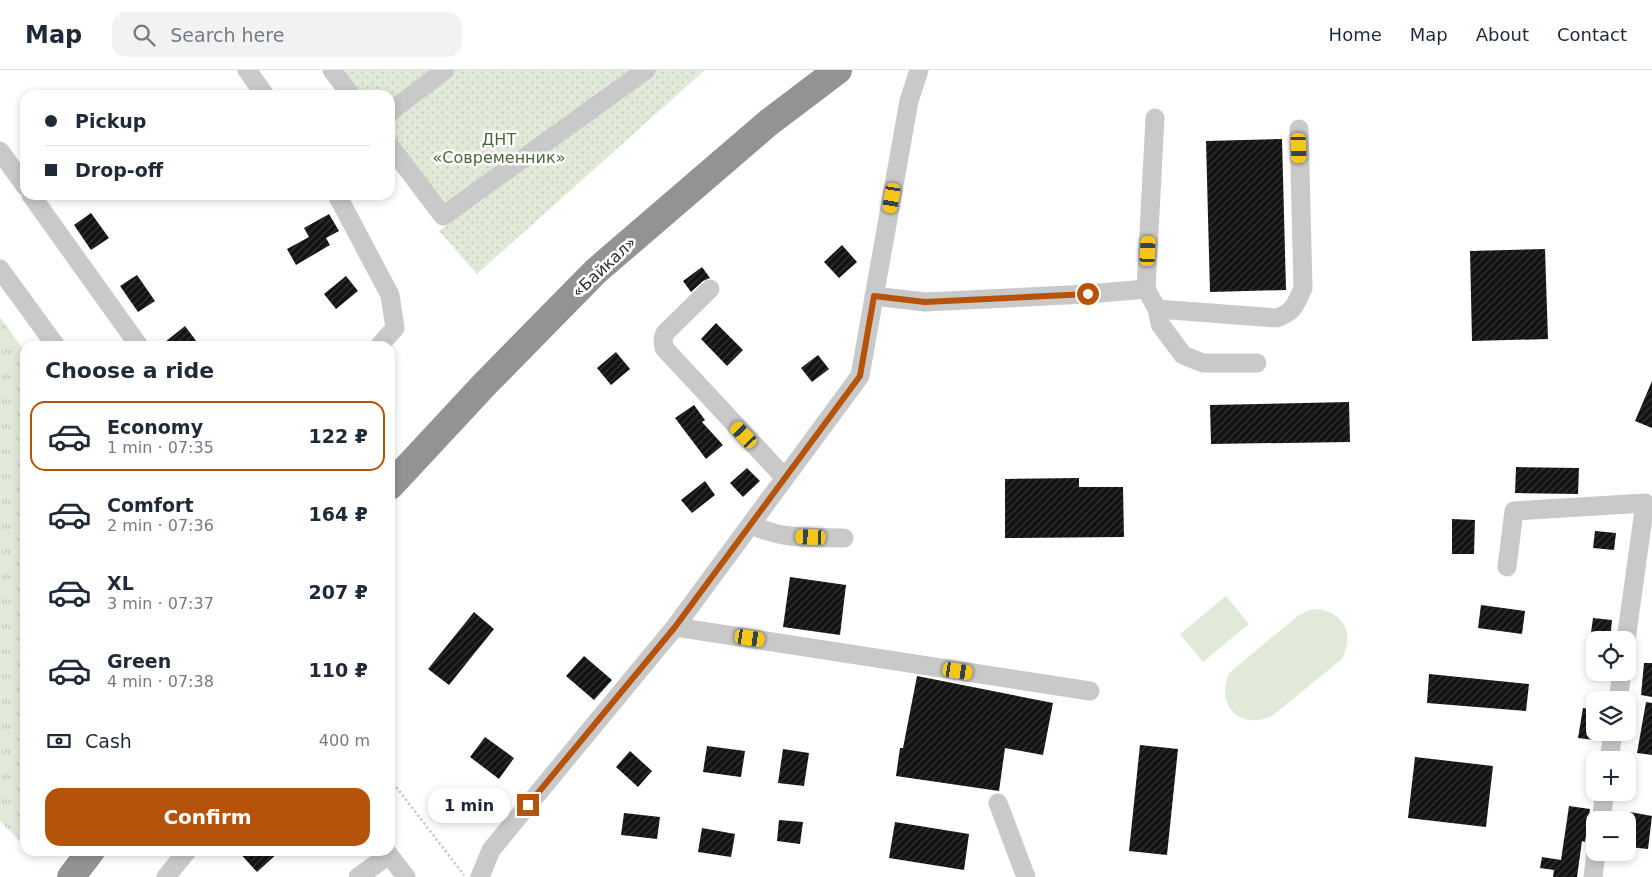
<!DOCTYPE html>
<html lang="en">
<head>
<meta charset="utf-8">
<style>
	:root { --surface:#fff; --page:#f2f2f3; --text:#1f2937; --muted:#747a83; --line:#e0e1e3; --accent:#b45309 }
	body { margin:0; font-family:"DejaVu Sans",sans-serif; background:var(--page); color:var(--text); height:100vh; display:flex; flex-direction:column; font-size:19px; white-space:nowrap }
	* { box-sizing:border-box; margin:0 }
	p { font-size:16px; color:var(--muted) }
	.icon { flex:none; width:28px; height:28px; fill:none; stroke:currentColor; stroke-width:2; stroke-linecap:round; stroke-linejoin:round }
	.map { position:relative; flex:1; overflow:hidden }
	.sheet { position:absolute; left:20px; top:271px; width:375px; height:515px; display:flex; flex-direction:column; background:var(--surface); border-radius:15px; box-shadow:0 2px 8px #0003 }
	.sheet>* { flex:none }
	.hud { position:absolute; left:20px; top:20px; width:375px; height:110px; border-radius:15px; box-shadow:0 2px 8px #0003; display:grid; align-content:center; height:110px; padding:0 25px; background:var(--surface) }
	.fabs { position:absolute; left:1586px; top:561px; display:grid; gap:10px }
	.fabs a { display:grid; place-items:center; width:50px; height:50px; border-radius:10px; background:var(--surface); box-shadow:0 2px 8px #0003; font-size:25px }
	.end { position:absolute; width:22px; height:22px; margin:-11px; border:6px solid #b45309; background:#fff; box-shadow:0 0 0 2px #fff }
	.from { border-radius:50% }
	.bubble { position:absolute; height:35px; border-radius:15px; background:var(--surface); box-shadow:0 2px 8px #0003; font-size:16px; font-weight:700; line-height:35px; text-align:center }
	.car { position:absolute; width:15px; height:30px; margin:-15px -8px; border-radius:6px; box-shadow:0 0 4px 1px #0007; background:linear-gradient(#f5c518 24%,#345 0 40%,#f5c518 0 76%,#345 0 86%,#f5c518 0) }
	.hud b { display:flex; align-items:center; gap:18px; height:48px; font-size:19px }
	.hud b+b { border-top:1px solid var(--line) }
	.hud i { width:12px; height:12px; background:var(--text) }
	ul { padding:0; list-style:none }
	li { display:flex; align-items:center; gap:15px; height:70px; margin:0 10px 8px; padding:0 15px; border:2px solid transparent; border-radius:15px }
	li div { flex:1 }
	li b { display:block; font-size:19px }
	li em { font-style:normal; font-weight:700 }
	li.selected { border-color:var(--accent) }
	li>.icon { width:45px; height:45px; stroke-width:1.5 }
	h2 { padding:0 25px; font-size:22px; line-height:60px }
	.pay { display:flex; align-items:center; gap:12px; height:55px; padding:0 25px; font-size:19px }
	.pay p { margin-inline-start:auto }
	.cta { display:flex; gap:10px; margin-top:auto; padding:10px 25px }
	.cta a { flex:1; height:58px; border-radius:15px; background:var(--accent); color:#fff; font-size:20px; font-weight:700; line-height:58px; text-align:center }
	header { display:flex; align-items:center; gap:30px; box-sizing:border-box; height:70px; padding:0 25px; background:var(--surface); border-bottom:1px solid var(--line) }
	header strong { font-size:24px }
	nav { display:flex; gap:28px; margin-inline-start:auto; font-size:18px }
	.search { width:350px; height:45px; background:var(--page); display:flex; align-items:center; gap:12px; box-sizing:border-box; padding:0 18px; border-radius:15px; color:var(--muted); font-size:19px }
	.map>svg:first-child { display:block }
	.grass { fill:url(#grass-tufts) }
	.park { fill:#e1ead8 }
	.garden { fill:url(#garden-dots) }
	.building { fill:url(#building-hatch) }
	.lines { fill:none; stroke-linecap:round; stroke-linejoin:round }
	.path { stroke:#c9c9c9; stroke-width:2.5; stroke-dasharray:2.5 2.5; stroke-linecap:butt }
	.minor { stroke:#c9c9c9; stroke-width:19 }
	.highway { stroke:#939393; stroke-width:28 }
	.route { stroke:#b45309; stroke-width:6 }
	.labels { text-anchor:middle; dominant-baseline:central; stroke-width:5; stroke-linejoin:round; paint-order:stroke }
	.park-label { font-size:16px; fill:#4c6839; stroke:#fff }
	.street-label { font-size:16px; fill:#2c2c2c; stroke:#fff }
</style>
</head>
<body>
<header>
<strong>Map</strong>
<div class="search"><svg class="icon" aria-label="search" viewBox="0 0 24 24"><circle cx="10" cy="10" r="6"/><path d="M15 15l6 6"/></svg>Search here</div>
<nav><a>Home</a><a>Map</a><a>About</a><a>Contact</a></nav>
</header>
<div class="map">
<svg width="1652" height="807" viewBox="0 0 1652 807">
	<defs>
		<pattern id="grass-tufts" width="24" height="20" patternUnits="userSpaceOnUse" patternTransform="scale(1.25)"><rect width="24" height="20" fill="#e1ead8"/><path d="M3 7l-1-3M5 7V3M7 7l1-3M15 17l-1-3M17 17v-4M19 17l1-3" fill="none" stroke="#c1c9ba"/></pattern>
		<pattern id="garden-dots" width="8" height="8" patternUnits="userSpaceOnUse" patternTransform="scale(1.25)"><rect width="8" height="8" fill="#e1ead8"/><path d="M2 2h.1M6 6h.1" fill="none" stroke="#c1c9ba" stroke-width="1.8" stroke-linecap="round"/></pattern>
		<pattern id="building-hatch" width="6" height="6" patternUnits="userSpaceOnUse" patternTransform="scale(1.25)"><rect width="6" height="6" fill="#131313"/><path d="M-1 1l2-2M0 6l6-6M5 7l2-2" fill="none" stroke="#363636"/></pattern>
	</defs>
	<rect width="100%" height="100%" fill="#fff"/>
	<path class="grass" d="M0 247 25 282V776L0 751Z"/>
	<path class="park" d="M1226 526 1249 554 1203 592 1180 564Z
		M1319 539C1346 545 1354 564 1342 589L1272 646C1240 661 1215 635 1229 603L1299 545 1309 540Z"/>
	<path class="garden" d="M341 0H705L477 204 439 161 453 149 390 66V25H359Z"/>
	<path class="building" d="M1282 69 1286 220 1210 222 1206 71Z
		M91 143 109 168 91 180 74 155Z
		M329 144 339 161 326 168 330 175 296 195 287 179 309 167 304 158Z
		M842 175 857 192 839 208 824 192Z
		M1545 179 1548 269 1472 271 1470 181Z
		M702 197 710 208 703 211 691 222 683 211Z
		M137 205 155 231 138 242 120 216Z
		M346 206 358 221 336 239 324 224Z
		M716 253 743 280 727 296 701 269Z
		M185 256 200 276H160Z
		M616 282 630 299 611 315 597 298Z
		M818 285 829 299 812 312 801 298Z
		M1652 311V358L1635 351Z
		M1349 332 1350 372 1211 374 1210 335Z
		M694 335 705 350 702 352 723 375 706 389 675 348Z
		M1516 397 1579 398 1578 424 1515 423Z
		M747 398 760 411 743 427 730 413Z
		M1079 408V417H1123L1124 467 1005 468V409Z
		M705 411 715 425 692 443 681 430Z
		M1452 449 1475 450 1474 484H1452Z
		M1595 461 1616 463 1614 480 1593 478Z
		M790 507 846 515 840 565 783 557Z
		M1481 535 1525 541 1522 564 1478 558Z
		M474 542 494 559 449 615 428 599Z
		M1593 548 1612 550 1610 570H1590Z
		M584 586 612 610 594 630 566 606Z
		M1644 593H1652V627L1641 625Z
		M1429 604 1529 614 1526 641 1427 633Z
		M917 606 1053 633 1043 685 1005 678 999 721 896 706 900 678H903Z
		M1646 632 1652 633V685L1637 683Z
		M1583 638 1595 640V670L1578 668Z
		M485 667 514 688 499 709 470 687Z
		M1140 675 1178 679 1167 785 1129 781Z
		M707 676 745 681 741 707 703 702Z
		M783 679 809 683 804 716 778 713Z
		M630 681 652 701 638 717 616 697Z
		M1415 687 1493 696 1486 757 1408 748Z
		M1569 736 1590 739 1585 772 1582 771 1577 807H1553L1554 800 1540 798 1542 787 1561 790Z
		M1630 742 1652 746 1648 779 1628 777Z
		M624 743 660 747 657 769 621 765Z
		M779 750 803 752 800 774 777 771Z
		M895 752 969 764 964 800 889 788Z
		M702 758 735 764 731 787 698 782Z
		M238 781H280L257 802Z"/>
	<g class="lines">
		<path class="path" d="M390 709 464 805"/>
		<path class="minor" d="M247 0 265 25
			M332 0 351 25
			M390 42 445 0
			M390 76 443 146 646 0
			M0 81 25 116
			M31 125 139 276
			M337 125 390 225 395 258 379 276
			M0 199 56 276
			M710 219 665 263 663 269 664 278 785 408
			M1146 219 1157 239 1277 248C1295 241 1295 235 1303 218L1299 59
			M874 226 925 232 1088 224 1146 219 1155 48
			M1157 239 1160 254 1183 285 1203 293H1257
			M751 454C779 470 812 467 844 468
			M1507 497 1514 441 1645 433 1626 570
			M675 557 1090 621
			M1618 630 1622 602
			M1609 690 1613 662
			M998 733 1026 807
			M1601 750 1605 722
			M386 781 406 807
			M166 807 187 781
			M358 807 389 785
			M480 807 491 780 675 557 860 306 909 31 919 0
			M1593 807 1596 782"/>
		<path class="highway" d="M390 416 484 315 596 201 768 53 838 0
			M71 807 91 781"/>
	</g>
	<g class="lines">
		<path class="route" d="M528 735 675 557 860 306 874 226 925 232 1088 224"/>
	</g>
	<g class="labels">
		<g class="park-label">
			<text x="499" y="69">ДНТ<tspan x="499" dy="18">«Современник»</tspan></text>
		</g>
		<g class="street-label">
			<text transform="translate(604 197) rotate(-43)">«Байкал»</text>
		</g>
	</g>
</svg>
<div class="fabs">
<a><svg class="icon" aria-label="locate" viewBox="0 0 24 24"><circle cx="12" cy="12" r="6"/><path d="M12 2v4M12 18v4M2 12h4M18 12h4"/></svg></a>
<a><svg class="icon" aria-label="layers" viewBox="0 0 24 24"><path d="M12 4l9 5-9 5-9-5zM3 14l9 5 9-5"/></svg></a>
<a>+</a>
<a>−</a>
</div>
<i class="end from" style="left:1088px;top:224px"></i>
<i class="end" style="left:528px;top:735px"></i>
<div class="bubble" style="left:428px;top:718px;width:82px">1 min</div>
<i class="car" style="left:1299px;top:78px;rotate:178deg"></i>
<i class="car" style="left:892px;top:128px;rotate:190deg"></i>
<i class="car" style="left:1148px;top:181px;rotate:3deg"></i>
<i class="car" style="left:744px;top:365px;rotate:317deg"></i>
<i class="car" style="left:811px;top:467px;rotate:272deg"></i>
<i class="car" style="left:750px;top:568px;rotate:99deg"></i>
<i class="car" style="left:958px;top:601px;rotate:99deg"></i>
<div class="hud">
<b><i class="from"></i>Pickup</b>
<b><i></i>Drop-off</b>
</div>
<section class="sheet">
<h2>Choose a ride</h2>
<ul>
<li class="selected"><svg class="icon" aria-label="car" viewBox="0 0 24 24"><path d="M5 17H2v-5l4-1 3-4h7l3 4 3 1v5h-3M9 17h6M6 11h13"/><circle cx="7" cy="17" r="2"/><circle cx="17" cy="17" r="2"/></svg><div><b>Economy</b><p>1 min · 07:35</p></div><em>122 ₽</em></li>
<li><svg class="icon" aria-label="car" viewBox="0 0 24 24"><path d="M5 17H2v-5l4-1 3-4h7l3 4 3 1v5h-3M9 17h6M6 11h13"/><circle cx="7" cy="17" r="2"/><circle cx="17" cy="17" r="2"/></svg><div><b>Comfort</b><p>2 min · 07:36</p></div><em>164 ₽</em></li>
<li><svg class="icon" aria-label="car" viewBox="0 0 24 24"><path d="M5 17H2v-5l4-1 3-4h7l3 4 3 1v5h-3M9 17h6M6 11h13"/><circle cx="7" cy="17" r="2"/><circle cx="17" cy="17" r="2"/></svg><div><b>XL</b><p>3 min · 07:37</p></div><em>207 ₽</em></li>
<li><svg class="icon" aria-label="car" viewBox="0 0 24 24"><path d="M5 17H2v-5l4-1 3-4h7l3 4 3 1v5h-3M9 17h6M6 11h13"/><circle cx="7" cy="17" r="2"/><circle cx="17" cy="17" r="2"/></svg><div><b>Green</b><p>4 min · 07:38</p></div><em>110 ₽</em></li>
</ul>
<div class="pay"><svg class="icon" aria-label="cash" viewBox="0 0 24 24"><path d="M3 7h18v10H3z"/><circle cx="12" cy="12" r="2"/></svg>Cash<p>400 m</p></div>
<div class="cta"><a>Confirm</a></div>
</section>
</div>
</body>
</html>
